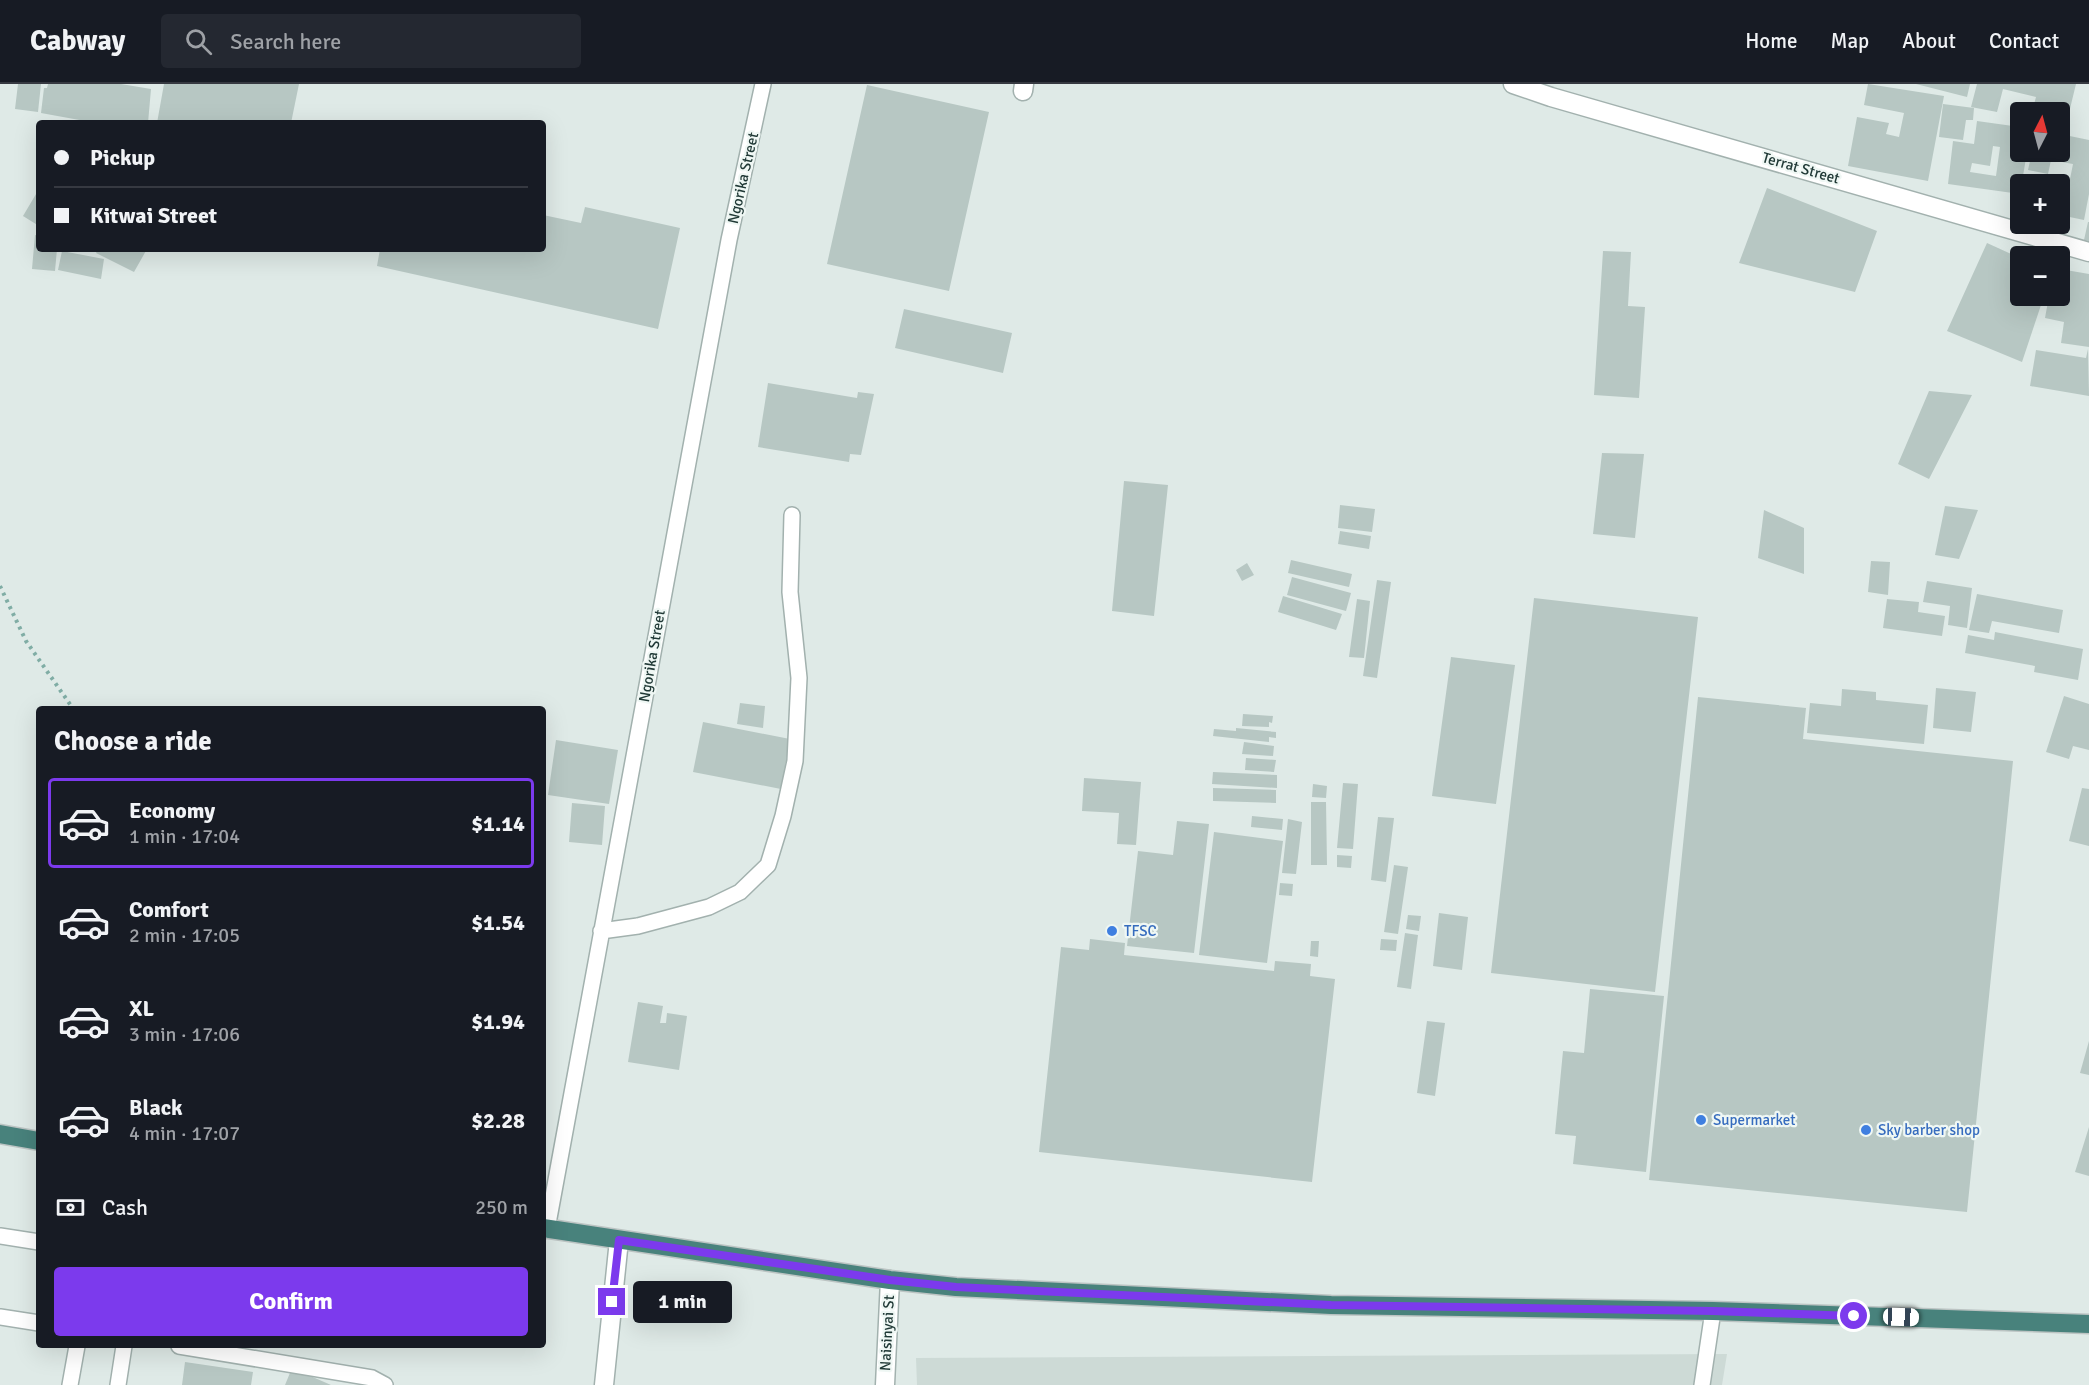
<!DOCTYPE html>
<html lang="en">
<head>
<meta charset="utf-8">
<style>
	:root { --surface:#171b24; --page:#242831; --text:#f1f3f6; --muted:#9ea1a6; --line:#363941; --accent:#7c3aed }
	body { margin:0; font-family:Signika,sans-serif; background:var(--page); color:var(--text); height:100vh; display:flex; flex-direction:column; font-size:22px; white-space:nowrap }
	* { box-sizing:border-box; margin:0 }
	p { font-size:20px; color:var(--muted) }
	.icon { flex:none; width:33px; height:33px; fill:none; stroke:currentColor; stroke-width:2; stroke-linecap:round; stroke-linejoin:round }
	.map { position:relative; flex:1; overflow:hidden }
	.side { position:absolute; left:36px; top:622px; width:510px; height:642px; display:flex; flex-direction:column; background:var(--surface); border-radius:6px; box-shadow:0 6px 24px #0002 }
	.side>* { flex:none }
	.top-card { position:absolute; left:36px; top:36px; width:510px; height:132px; border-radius:6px; box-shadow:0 6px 24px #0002; display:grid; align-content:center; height:132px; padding:0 18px; background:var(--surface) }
	.needle { width:39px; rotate:6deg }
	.controls { position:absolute; left:2010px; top:18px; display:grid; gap:12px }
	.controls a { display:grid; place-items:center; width:60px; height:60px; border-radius:6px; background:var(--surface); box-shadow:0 6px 24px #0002; font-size:30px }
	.end { position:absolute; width:27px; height:27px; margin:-14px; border:8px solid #7c3aed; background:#fff; box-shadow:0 0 0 3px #fff }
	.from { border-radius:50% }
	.bubble { position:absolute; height:42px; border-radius:6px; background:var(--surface); box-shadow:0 6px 24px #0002; font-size:20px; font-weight:700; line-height:42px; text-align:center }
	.car { position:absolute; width:18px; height:36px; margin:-18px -9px; border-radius:8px; box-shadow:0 0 4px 2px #0007; background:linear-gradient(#fff 24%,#345 0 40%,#fff 0 76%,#345 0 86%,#fff 0) }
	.top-card b { display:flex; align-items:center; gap:21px; height:57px; font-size:22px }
	.top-card b+b { border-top:2px solid var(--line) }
	.top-card i { width:15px; height:15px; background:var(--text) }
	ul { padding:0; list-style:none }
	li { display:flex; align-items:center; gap:18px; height:90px; margin:0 12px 9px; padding:0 6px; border:3px solid transparent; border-radius:6px }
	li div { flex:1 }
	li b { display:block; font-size:22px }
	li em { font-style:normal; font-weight:700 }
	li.active { border-color:var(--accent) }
	li>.icon { width:54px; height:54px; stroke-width:1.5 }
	h2 { padding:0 18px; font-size:27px; line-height:72px }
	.pay { display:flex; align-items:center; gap:15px; height:66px; padding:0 18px; font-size:22px }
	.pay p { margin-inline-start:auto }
	.action { display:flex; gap:12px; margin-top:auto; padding:12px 18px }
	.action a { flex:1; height:69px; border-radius:6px; background:var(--accent); color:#fff; font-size:24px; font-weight:700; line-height:69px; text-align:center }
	header { display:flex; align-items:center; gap:36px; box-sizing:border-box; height:84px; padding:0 30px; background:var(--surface); border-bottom:2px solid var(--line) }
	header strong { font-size:28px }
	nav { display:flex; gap:33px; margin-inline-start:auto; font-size:21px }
	.search { width:420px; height:54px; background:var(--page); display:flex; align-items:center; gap:15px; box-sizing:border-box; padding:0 21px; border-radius:6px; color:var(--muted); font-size:22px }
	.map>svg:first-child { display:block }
	.built { fill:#cddad6 }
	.building { fill:#b7c7c3; fill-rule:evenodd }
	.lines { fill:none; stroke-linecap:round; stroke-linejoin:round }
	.service-casing { stroke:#a2b1ae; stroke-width:18 }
	.minor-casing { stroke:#a2b1ae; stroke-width:21 }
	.trunk-casing { stroke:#bcc4c3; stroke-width:21 }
	.path { stroke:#80ada5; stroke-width:4; stroke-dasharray:3 4.5; stroke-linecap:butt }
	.service { stroke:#fff; stroke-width:15 }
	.minor { stroke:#fff; stroke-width:18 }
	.trunk { stroke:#48827c; stroke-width:18 }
	.route { stroke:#7c3aed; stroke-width:8 }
	.shop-dot { fill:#3f7fe0; stroke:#eff7f4; stroke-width:2 }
	.labels { text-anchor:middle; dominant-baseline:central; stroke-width:4.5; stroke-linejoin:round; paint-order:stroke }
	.street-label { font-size:15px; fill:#203936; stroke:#eff7f4 }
	.shop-label { font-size:15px; fill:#366cbe; stroke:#eff7f4; text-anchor:start }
</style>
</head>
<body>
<header>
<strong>Cabway</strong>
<div class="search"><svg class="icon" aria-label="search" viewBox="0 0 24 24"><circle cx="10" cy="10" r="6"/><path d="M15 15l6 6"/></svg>Search here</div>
<nav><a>Home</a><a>Map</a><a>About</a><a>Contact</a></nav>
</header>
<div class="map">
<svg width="2089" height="1301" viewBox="0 0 2089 1301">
	<rect width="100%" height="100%" fill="#dfeae7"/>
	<path class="built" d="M1727 1270 1722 1301H917L916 1274Z"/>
	<path class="building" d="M18 0H41L38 28 15 25Z
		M48 0H121L151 5 148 39H96L41 29 44 4H47Z
		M164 0H299L291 39H157Z
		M1868 0 1944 12 1928 97 1848 82 1857 33 1889 39 1886 50 1899 53 1904 29 1864 21Z
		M1916 0H1970L1967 13Z
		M1977 0H2076L2066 41 2060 40V28H2032L2036 13 2003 5 1997 28 1971 23Z
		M867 1 989 28 949 207 827 180Z
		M1943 20 1974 24 1973 36H1966L1963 56 1939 53Z
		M1977 37 2020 43V68H2027L2020 110 1948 100 1953 57 1974 60ZM1993 62 2000 63 1996 92 1970 88 1972 79 1990 82Z
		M2060 50 2089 56V110L2084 136 2060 131V104L2068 105 2073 80 2051 76 2048 90 2028 86 2032 68H2060Z
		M1767 104 1877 147 1855 208 1739 179Z
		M39 105V142L23 132Z
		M585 123 680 144 658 245 377 182 380 165H543V131L581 139Z
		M2088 138H2089V157L2084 156Z
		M35 151 39 152V165H57L55 187 32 185Z
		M1987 159 2020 174V212H2044L2022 278 1947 247Z
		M98 165H147L134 188 96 169Z
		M62 167 104 175 101 195 58 186Z
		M1603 167 1631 168 1628 222 1645 223 1639 314 1594 311Z
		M2060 185 2089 190V263L2061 259 2064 238 2045 234 2049 212H2060Z
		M904 225 1012 249 1003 289 895 264Z
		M2088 265 2089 312 2030 302 2036 266 2086 274Z
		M768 299 857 314 858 308 874 310 861 371 850 370 849 378 758 363Z
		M1929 307 1972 311 1929 395 1898 380Z
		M1602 369 1644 370 1635 454 1593 450Z
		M1124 397 1168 401 1154 532 1112 527Z
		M1340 421 1375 425 1372 448 1338 444Z
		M1945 422 1978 426 1959 475 1935 471Z
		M1764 426 1804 444V490L1758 474Z
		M1340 447 1371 452 1369 465 1338 460Z
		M1291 476 1352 490 1349 503 1288 489Z
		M1871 477 1890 478 1888 511 1868 508Z
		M1247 479 1254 491 1242 497 1236 486Z
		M1292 493 1351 509 1346 527 1287 511Z
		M1377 496 1391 498 1377 594 1363 592Z
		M1927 497 1972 504 1967 544 1948 541 1950 522 1923 518Z
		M1977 510 2063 526 2059 549 1992 537 1989 549 1969 546Z
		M1283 512 1342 530 1336 546 1278 528Z
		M1534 514 1698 533 1655 908 1491 889Z
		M1357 515 1370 517 1364 574 1349 573Z
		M1887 515 1919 518 1918 528 1945 532 1942 552 1883 544Z
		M1995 548 2083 565 2078 596 2034 588 2035 582 1965 569 1968 551 1994 556Z
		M1451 573 1515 581 1496 720 1432 712Z
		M1936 604 1976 608 1971 648 1933 644Z
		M1842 605 1876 608V616L1928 621 1924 660 1807 649 1810 619 1841 622Z
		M2064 612 2089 620V666L2073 662 2069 675 2046 668Z
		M1698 613 1806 624 1803 655 2013 677 1967 1128 1649 1096Z
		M740 619 765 622 763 644 737 640Z
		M1243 630 1273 632 1272 639 1269 638V643L1242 642Z
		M703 638 790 655 781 705 693 688Z
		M1236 644 1276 648V654L1269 653V658L1213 652 1214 645 1236 647Z
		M556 656 618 666 609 720 548 711Z
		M1244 658 1274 662 1273 672 1242 670Z
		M1246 674 1276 676 1274 688 1245 686Z
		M1213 688 1277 691V704L1212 700Z
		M1084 694 1141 698 1136 761 1117 760 1119 729 1082 727Z
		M1343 699 1358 700 1353 765 1337 764Z
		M1313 700 1327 702 1326 714 1312 713Z
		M1213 704 1276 706V719L1213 717Z
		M2082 704 2089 705V762L2069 757Z
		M1311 718H1326L1327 781H1311Z
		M572 719 605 722 602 761 569 758Z
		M1252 732 1283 735 1282 746 1251 743Z
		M1378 733 1394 734 1386 798 1371 796Z
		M1288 735 1302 738 1296 790 1282 789Z
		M1177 737 1209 740 1194 869 1127 862 1138 767 1173 771Z
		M1214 748 1283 757 1267 879 1199 871Z
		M1337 771 1352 772 1351 784 1337 783Z
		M1394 781 1408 783 1398 850 1384 848Z
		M1280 799 1293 800 1292 812 1279 811Z
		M1439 829 1468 833 1462 886 1433 882Z
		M1408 831 1421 832 1419 847 1406 845Z
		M1405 849 1418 851 1411 905 1397 903Z
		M1090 855 1125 859 1124 871 1274 887 1275 877 1311 880 1310 892 1335 895 1312 1098 1039 1068 1061 863 1089 866Z
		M1381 855 1397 856 1396 867 1380 866Z
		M1311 857H1319L1318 873 1310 872Z
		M1590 905 1664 912 1646 1088 1573 1080 1576 1052 1555 1050 1563 967 1584 969Z
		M638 918 663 922 660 939H666L667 929 687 932 679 986 628 978Z
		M1427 937 1445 939 1435 1012 1417 1009Z
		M2089 957V991L2080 989Z
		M2089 1043V1092L2075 1088Z
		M185 1278 253 1288 251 1301H182Z
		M292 1284 331 1301H285Z"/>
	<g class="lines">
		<g class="service-casing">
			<path id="service" d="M601 847 638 842 709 823 740 808 768 781 783 732 795 677 799 594 790 508 792 431
				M543 1147 547 1145 729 156 763 0
				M0 1152 39 1158
				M0 1233 39 1239
				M179 1262 372 1294 385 1301
				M70 1301 77 1262
				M118 1301 124 1262
				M1702 1301 1713 1227"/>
		</g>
		<g class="minor-casing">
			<path id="minor" d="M1513 0 1551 13 2089 168
				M1023 7 1024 0
				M604 1301 619 1156
				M885 1301 890 1196"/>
		</g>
		<g class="trunk-casing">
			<path id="trunk" d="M0 1050 39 1057
				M543 1144 890 1196 956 1203 1331 1221 1713 1227 2089 1240"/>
		</g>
		<path class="path" d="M0 502 26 557 74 626"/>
		<use href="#service" class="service"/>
		<use href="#minor" class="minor"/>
		<use href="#trunk" class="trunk"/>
	</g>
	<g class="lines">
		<path class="route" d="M612 1218 619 1156 890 1196 956 1203 1331 1221 1713 1227 1854 1232"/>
	</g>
	<g class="shop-dot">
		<circle cx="1112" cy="847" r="6"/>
		<circle cx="1701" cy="1036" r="6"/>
		<circle cx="1866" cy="1046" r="6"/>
	</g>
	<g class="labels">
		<g class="street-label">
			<text transform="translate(1801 84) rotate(16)">Terrat Street</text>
			<text transform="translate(743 94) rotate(-77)">Ngorika Street</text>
			<text transform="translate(652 572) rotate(-80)">Ngorika Street</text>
			<text transform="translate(887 1249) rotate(-87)">Naisinyai St</text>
		</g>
		<g class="shop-label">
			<text x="1124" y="847">TFSC</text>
			<text x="1713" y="1036">Supermarket</text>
			<text x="1878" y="1046">Sky barber shop</text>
		</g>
	</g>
</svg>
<div class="controls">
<a><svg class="needle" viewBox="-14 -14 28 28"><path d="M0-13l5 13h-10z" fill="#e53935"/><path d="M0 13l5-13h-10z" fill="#9ea1a6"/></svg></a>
<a>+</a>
<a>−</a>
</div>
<i class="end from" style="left:1854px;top:1232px"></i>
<i class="end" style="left:612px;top:1218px"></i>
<div class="bubble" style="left:633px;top:1197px;width:99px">1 min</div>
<i class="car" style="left:1901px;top:1233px;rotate:92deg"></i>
<div class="top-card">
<b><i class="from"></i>Pickup</b>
<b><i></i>Kitwai Street</b>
</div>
<section class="side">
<h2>Choose a ride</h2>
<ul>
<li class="active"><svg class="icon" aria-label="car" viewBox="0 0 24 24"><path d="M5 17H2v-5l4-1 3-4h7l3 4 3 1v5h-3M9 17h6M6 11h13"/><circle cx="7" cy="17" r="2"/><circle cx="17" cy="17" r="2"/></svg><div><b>Economy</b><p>1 min · 17:04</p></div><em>$1.14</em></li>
<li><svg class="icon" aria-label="car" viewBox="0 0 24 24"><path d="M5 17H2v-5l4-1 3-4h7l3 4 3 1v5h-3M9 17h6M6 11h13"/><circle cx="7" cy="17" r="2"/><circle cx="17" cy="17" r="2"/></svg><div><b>Comfort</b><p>2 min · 17:05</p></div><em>$1.54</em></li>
<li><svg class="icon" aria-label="car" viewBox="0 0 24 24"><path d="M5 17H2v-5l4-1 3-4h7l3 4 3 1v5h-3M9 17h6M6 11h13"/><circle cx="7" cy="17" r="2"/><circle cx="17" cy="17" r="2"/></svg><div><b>XL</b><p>3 min · 17:06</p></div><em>$1.94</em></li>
<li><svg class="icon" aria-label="car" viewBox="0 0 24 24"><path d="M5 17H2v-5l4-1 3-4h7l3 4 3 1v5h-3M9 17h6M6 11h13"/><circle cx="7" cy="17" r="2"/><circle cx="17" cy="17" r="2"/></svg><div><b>Black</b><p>4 min · 17:07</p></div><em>$2.28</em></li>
</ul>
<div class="pay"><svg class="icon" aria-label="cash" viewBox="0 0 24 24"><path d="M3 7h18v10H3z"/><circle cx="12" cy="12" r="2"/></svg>Cash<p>250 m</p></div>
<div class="action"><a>Confirm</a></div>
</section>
</div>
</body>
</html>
